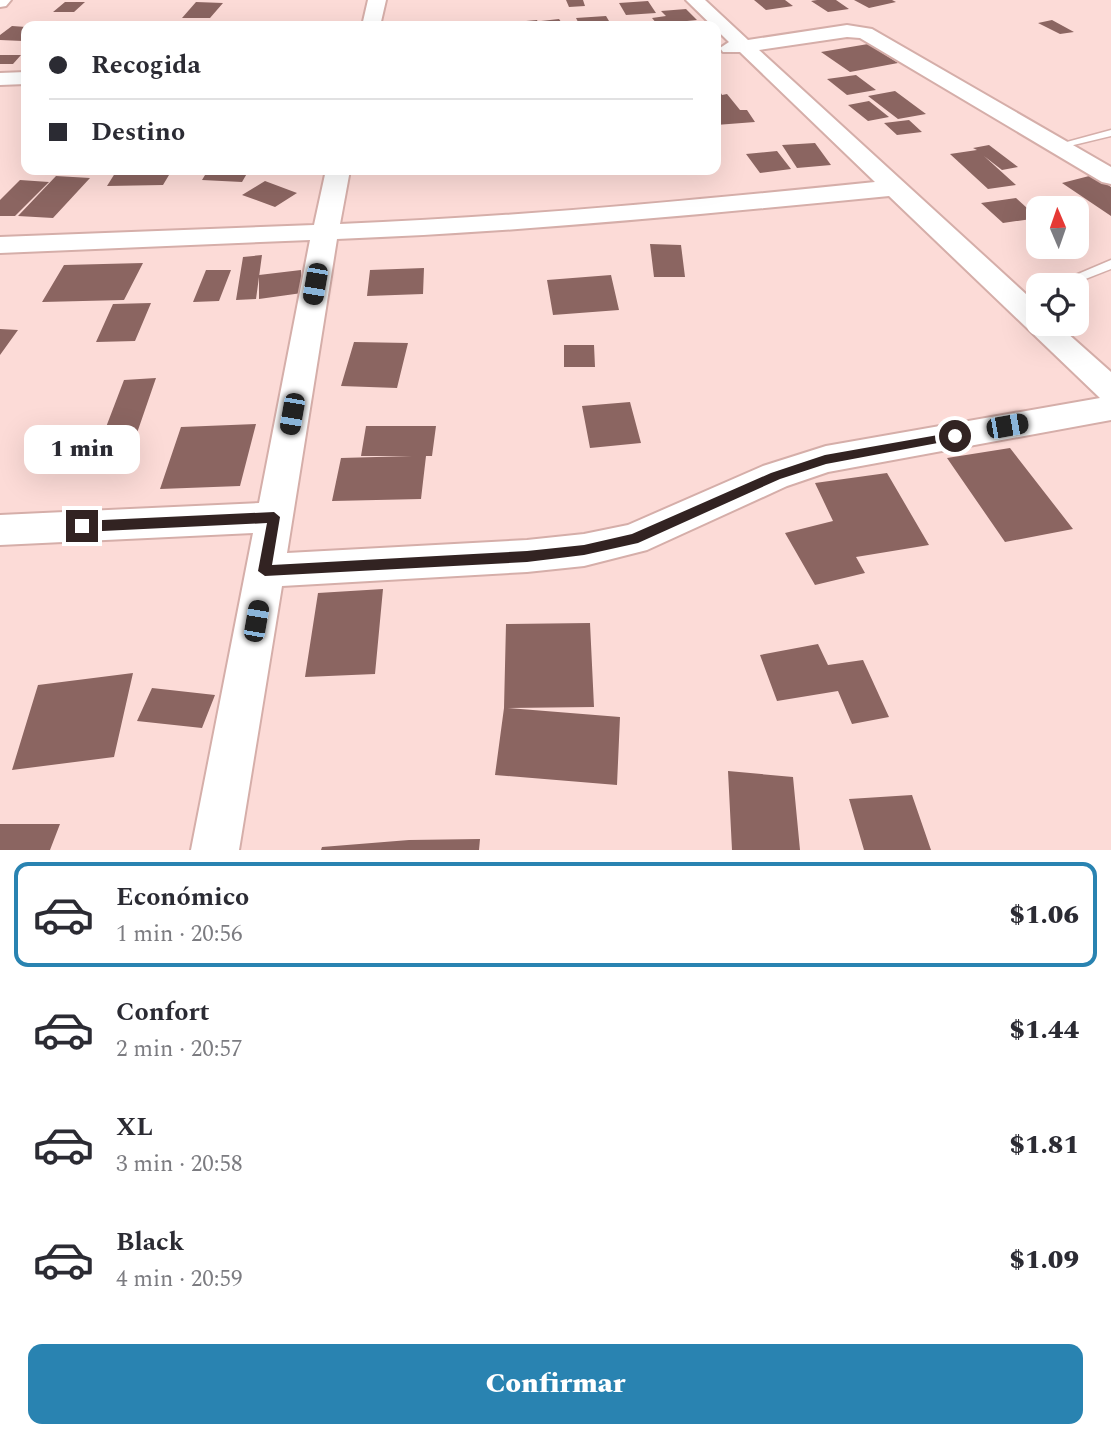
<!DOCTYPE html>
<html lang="es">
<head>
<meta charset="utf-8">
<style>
	:root { --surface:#fff; --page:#f2f2f3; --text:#2b2b33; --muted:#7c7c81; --line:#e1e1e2; --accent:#2983b1 }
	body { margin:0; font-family:Spectral,serif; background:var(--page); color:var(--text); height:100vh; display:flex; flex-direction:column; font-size:26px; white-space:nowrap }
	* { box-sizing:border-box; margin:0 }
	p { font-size:23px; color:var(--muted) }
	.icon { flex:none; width:38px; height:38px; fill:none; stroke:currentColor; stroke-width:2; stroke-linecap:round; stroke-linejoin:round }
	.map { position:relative; height:850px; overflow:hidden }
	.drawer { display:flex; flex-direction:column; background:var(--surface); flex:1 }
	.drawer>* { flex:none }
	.hud { position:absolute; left:21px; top:21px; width:700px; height:154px; border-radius:14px; box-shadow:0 7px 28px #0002; display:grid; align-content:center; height:154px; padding:0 28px; background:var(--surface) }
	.needle { width:46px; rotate:358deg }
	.buttons { position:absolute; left:1026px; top:196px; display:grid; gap:14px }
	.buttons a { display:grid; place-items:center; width:63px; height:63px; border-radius:14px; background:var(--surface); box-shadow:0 7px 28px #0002; font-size:35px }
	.end { position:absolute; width:32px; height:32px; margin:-16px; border:9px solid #322322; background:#fff; box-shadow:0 0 0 4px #fff }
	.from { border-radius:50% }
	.bubble { position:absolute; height:49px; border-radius:14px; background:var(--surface); box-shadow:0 7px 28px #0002; font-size:23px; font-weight:800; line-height:49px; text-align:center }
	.car { position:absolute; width:21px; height:42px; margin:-21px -10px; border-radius:9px; box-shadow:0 0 5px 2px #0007; background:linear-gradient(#222 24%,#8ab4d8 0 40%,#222 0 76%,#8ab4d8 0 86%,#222 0) }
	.hud b { display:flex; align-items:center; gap:24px; height:66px; font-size:26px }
	.hud b+b { border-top:2px solid var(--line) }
	.hud i { width:18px; height:18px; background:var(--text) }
	ul { padding:12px 0 0; list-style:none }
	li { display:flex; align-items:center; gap:21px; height:105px; margin:0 14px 10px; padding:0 14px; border:4px solid transparent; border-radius:14px }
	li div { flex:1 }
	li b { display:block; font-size:26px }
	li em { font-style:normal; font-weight:800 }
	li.selected { border-color:var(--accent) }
	li>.icon { width:63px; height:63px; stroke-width:1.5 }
	.button { display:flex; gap:14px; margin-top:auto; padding:14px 28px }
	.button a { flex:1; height:80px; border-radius:14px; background:var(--accent); color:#fff; font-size:28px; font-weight:800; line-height:80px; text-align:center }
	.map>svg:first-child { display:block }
	.building { fill:#8b6561 }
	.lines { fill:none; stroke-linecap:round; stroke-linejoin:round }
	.service-casing { stroke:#d5aea9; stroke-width:3 }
	.minor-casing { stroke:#d5aea9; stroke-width:4 }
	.service { fill:#fff; fill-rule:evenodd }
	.minor { fill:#fff; fill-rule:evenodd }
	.route { fill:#322322 }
</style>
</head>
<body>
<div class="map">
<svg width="1111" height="850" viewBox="0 0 1111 850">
	<rect width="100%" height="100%" fill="#fcdbd7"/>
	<path class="building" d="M566 0H583L585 6 569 7Z
		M754 0H785L793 6 766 10Z
		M817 0H836L849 9 828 12 811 1Z
		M854 0H892L896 2 869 8Z
		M648 1 656 13 626 15 619 3Z
		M65 2H85L74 12H53Z
		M196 2 223 3 210 18H182Z
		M686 9 697 20 657 24 652 18 666 16 661 11Z
		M606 16 612 26H580L576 18Z
		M559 19 564 26H544L541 21Z
		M537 20 540 26H517L515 22Z
		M1052 20 1074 32 1060 34 1038 23Z
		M12 26 26 27V39L23 41 0 40V35Z
		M868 44 898 63 850 72 821 52Z
		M0 55H21L13 64H0Z
		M856 75 876 90 847 95 827 79Z
		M716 84 722 95 727 94 740 110H747L755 122 716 125Z
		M895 91 926 114 898 119 868 96Z
		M869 101 889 117 868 121 848 105Z
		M909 120 922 132 897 135 884 123Z
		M815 143 831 165 797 168 782 145Z
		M989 145 1018 167 1002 170 984 156 1016 185 988 189 950 154 977 150 973 148Z
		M777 151 791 169 760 173 746 154Z
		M117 170H172L163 185 107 186Z
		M208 170H249L242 182 202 180Z
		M648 170H677L678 173 650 175Z
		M1093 175 1111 187V216L1062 183Z
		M56 176 90 178 53 218 18 216Z
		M20 180 49 182 15 216H0V200Z
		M265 181 297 193 275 207 242 195Z
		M1016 198 1038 218 1003 223 981 203Z
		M650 244 681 245 685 277H654Z
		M262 255 256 299 236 300 243 257Z
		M143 263 124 300 42 302 64 265Z
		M424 268 423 294 367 296 370 270Z
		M206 270H231L219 301 193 302Z
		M301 270 302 293 259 299V275Z
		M611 275 619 310 553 315 547 280Z
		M151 303 135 341 96 342 113 304Z
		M0 329 18 330 0 355Z
		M354 342 408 343 397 388 341 386Z
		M564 345H594L595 367H564Z
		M156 378 137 433 103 435 124 380Z
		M630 402 641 443 590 448 582 406Z
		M256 424 240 486 160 489 181 427Z
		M366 426H436L432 456H426L421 499 332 501 341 458 412 456H361Z
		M1010 448 1073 529 1005 542 947 458Z
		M887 473 929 545 856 557 865 573 815 585 785 533 833 521 815 483Z
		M383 589 375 674 305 677 318 593Z
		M590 623 594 707 508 708 620 717 617 785 495 775 504 708 506 624Z
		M818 644 828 665 863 660 889 717 852 724 838 691 777 701 760 655Z
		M133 673 114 757 12 770 38 685Z
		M152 688 215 695 202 728 137 721Z
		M728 771 793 777 800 850H732Z
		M912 795 931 850H864L849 799Z
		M0 824H60L50 850H0Z
		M480 839 479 850H321L322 847 409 840Z"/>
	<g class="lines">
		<g class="service-casing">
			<path id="service" d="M1111 130V136L1057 149 1052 146Z
				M1111 260V269L1070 285H1052Z
				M1038 290V299L1017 307 1010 303Z"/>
		</g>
		<g class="minor-casing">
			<path id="minor" d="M0 0H11L6 6 0 7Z
				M368 0H386L380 26H362Z
				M686 0H705L748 40 847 25 872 29 1111 167V184L1102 182 860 38 847 37 759 50 1038 305V324H1057L1111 372V420L828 472 787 486 647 550 584 566 527 572 282 586 239 850H191L253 533 0 545V515L259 503 310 240 0 253V237L314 225 326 170H350L340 224C519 217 697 200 875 182L740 52H723L720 48 729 42ZM889 196 1100 398 826 446 763 466 628 525 584 534 527 540 287 553 337 239C522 232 705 214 889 196Z
				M26 72V84L0 85V73Z"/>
		</g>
		<use href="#service" class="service"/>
		<use href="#minor" class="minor"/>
	</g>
	<path class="route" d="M955 432 959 433V439L826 464 780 479 638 543 584 555 527 562 265 576 258 571 267 523 82 532 76 526 82 521 274 512 280 517 272 565 527 551 584 545 632 534 771 473 825 455Z"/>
</svg>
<div class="buttons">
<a><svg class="needle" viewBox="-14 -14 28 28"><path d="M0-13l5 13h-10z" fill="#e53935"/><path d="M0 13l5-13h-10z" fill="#7c7c81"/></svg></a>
<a><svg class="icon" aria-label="locate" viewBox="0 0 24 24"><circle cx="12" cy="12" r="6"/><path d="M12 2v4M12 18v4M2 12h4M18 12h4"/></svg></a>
</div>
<i class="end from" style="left:955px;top:436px"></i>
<i class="end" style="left:82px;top:526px"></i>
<div class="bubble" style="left:24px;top:425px;width:116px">1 min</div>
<i class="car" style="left:315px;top:284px;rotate:190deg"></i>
<i class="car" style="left:292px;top:414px;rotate:190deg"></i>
<i class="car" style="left:1007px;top:426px;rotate:80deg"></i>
<i class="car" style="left:256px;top:621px;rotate:10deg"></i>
<div class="hud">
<b><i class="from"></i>Recogida</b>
<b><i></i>Destino</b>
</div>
</div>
<section class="drawer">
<ul>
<li class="selected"><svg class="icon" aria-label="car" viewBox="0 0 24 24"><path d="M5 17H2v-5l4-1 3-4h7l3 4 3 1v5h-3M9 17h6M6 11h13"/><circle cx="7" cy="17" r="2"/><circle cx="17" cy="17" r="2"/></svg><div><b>Económico</b><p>1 min · 20:56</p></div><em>$1.06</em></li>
<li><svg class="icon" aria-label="car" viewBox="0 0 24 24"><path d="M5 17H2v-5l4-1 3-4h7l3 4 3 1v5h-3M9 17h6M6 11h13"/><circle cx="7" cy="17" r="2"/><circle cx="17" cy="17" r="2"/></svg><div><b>Confort</b><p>2 min · 20:57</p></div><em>$1.44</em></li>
<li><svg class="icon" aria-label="car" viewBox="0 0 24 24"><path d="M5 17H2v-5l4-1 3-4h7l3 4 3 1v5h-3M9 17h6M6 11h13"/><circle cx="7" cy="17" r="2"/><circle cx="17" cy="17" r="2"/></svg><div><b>XL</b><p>3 min · 20:58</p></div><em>$1.81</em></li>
<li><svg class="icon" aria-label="car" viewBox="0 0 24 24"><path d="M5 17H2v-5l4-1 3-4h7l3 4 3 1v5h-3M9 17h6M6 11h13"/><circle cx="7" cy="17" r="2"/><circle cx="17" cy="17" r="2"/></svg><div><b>Black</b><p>4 min · 20:59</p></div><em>$1.09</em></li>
</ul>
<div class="button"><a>Confirmar</a></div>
</section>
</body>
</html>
